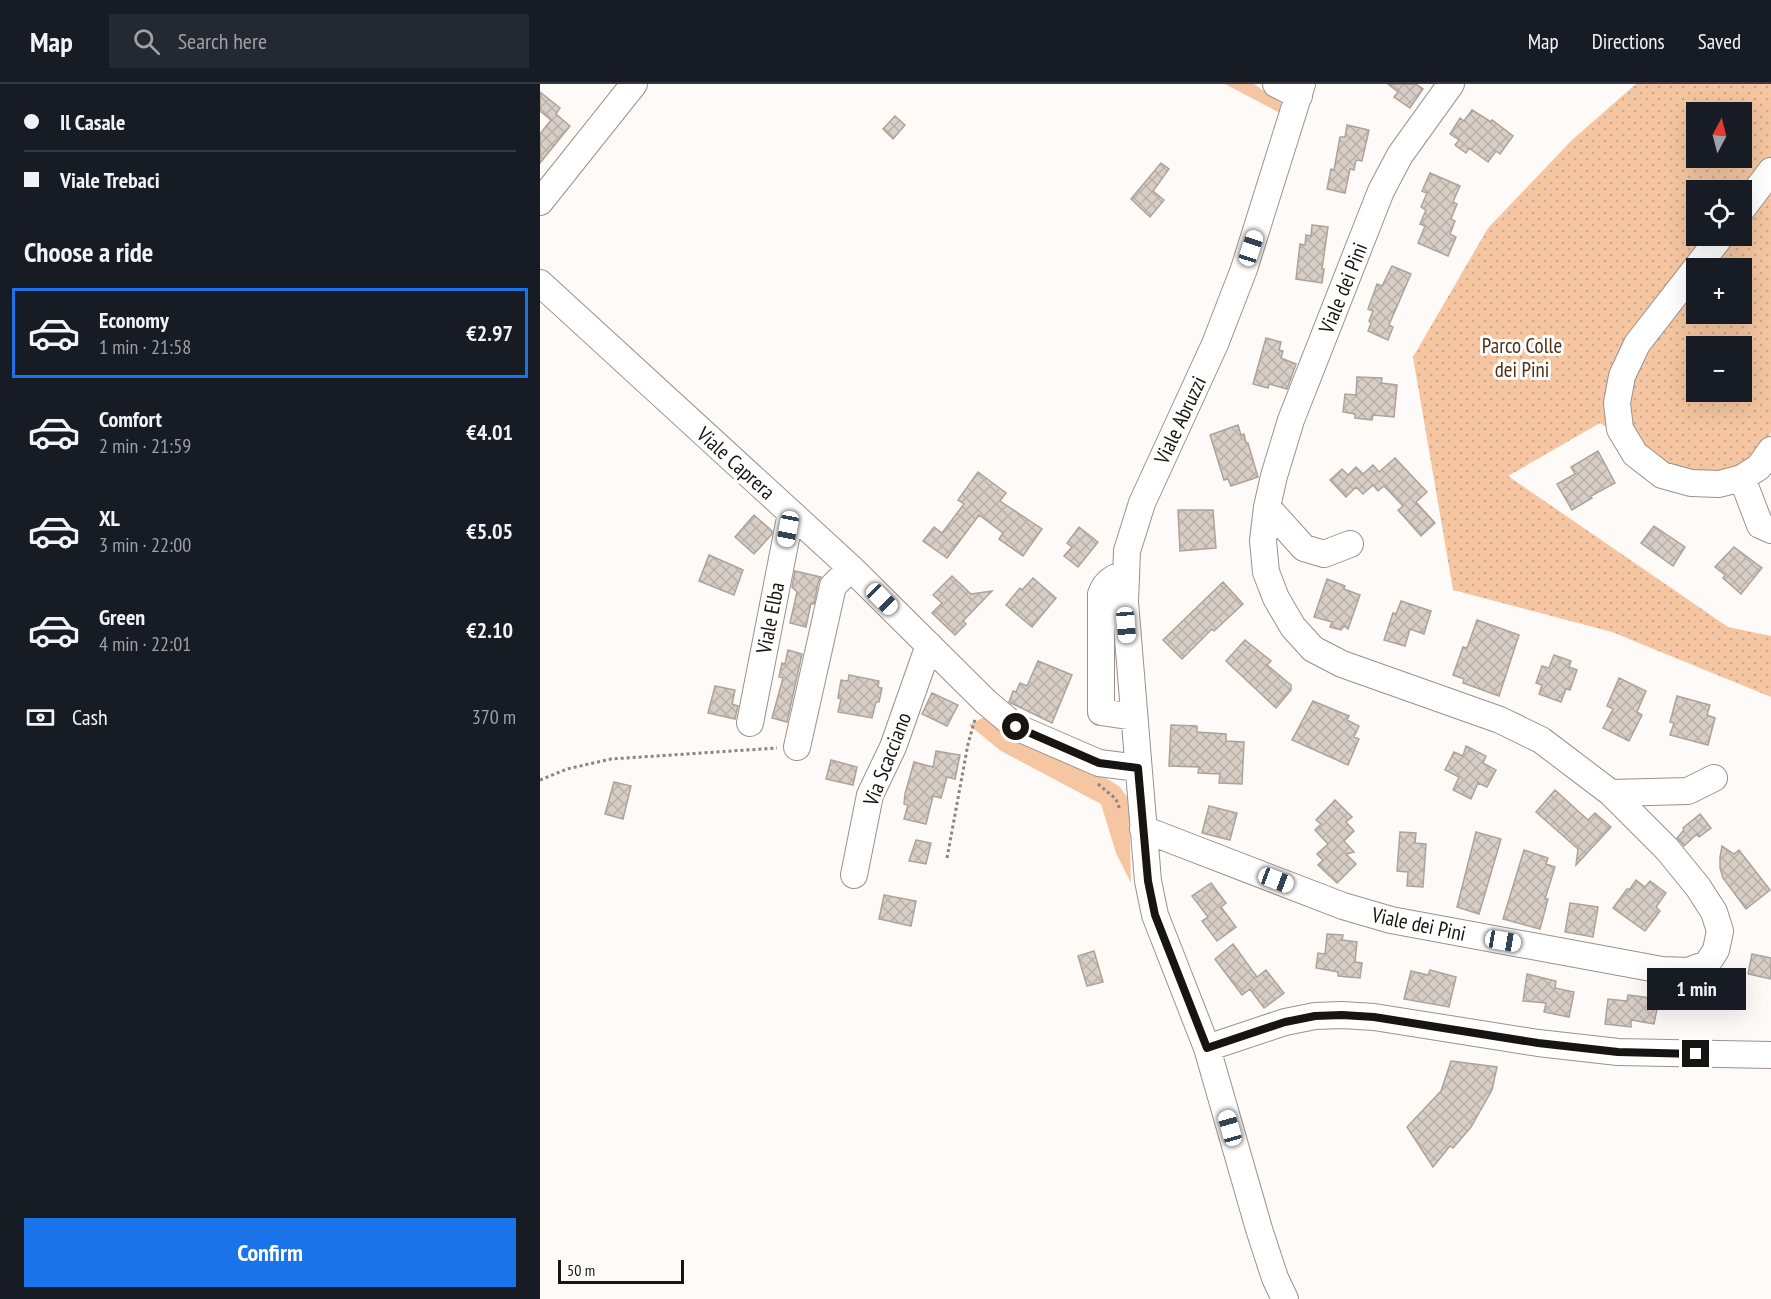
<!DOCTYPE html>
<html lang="en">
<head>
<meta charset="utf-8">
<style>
	:root { --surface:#171b24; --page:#242831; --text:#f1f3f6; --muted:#9ea1a6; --line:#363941; --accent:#1a73e8 }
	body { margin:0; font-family:"PT Sans Narrow",sans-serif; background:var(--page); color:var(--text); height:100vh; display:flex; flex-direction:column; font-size:22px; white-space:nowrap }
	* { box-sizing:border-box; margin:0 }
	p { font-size:20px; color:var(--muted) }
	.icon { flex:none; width:33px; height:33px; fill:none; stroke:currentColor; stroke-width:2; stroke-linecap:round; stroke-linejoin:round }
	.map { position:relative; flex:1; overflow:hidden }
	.sheet { display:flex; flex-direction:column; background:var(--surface); width:540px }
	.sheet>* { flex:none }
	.guide { display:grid; align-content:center; height:132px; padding:0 24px; background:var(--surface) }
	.needle { width:39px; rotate:7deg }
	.tools { position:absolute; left:1146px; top:18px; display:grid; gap:12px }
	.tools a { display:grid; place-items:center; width:66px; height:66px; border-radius:0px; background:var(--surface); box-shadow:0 6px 24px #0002; font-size:30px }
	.scale { position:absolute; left:18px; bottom:15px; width:126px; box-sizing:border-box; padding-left:6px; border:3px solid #171411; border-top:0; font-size:16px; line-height:21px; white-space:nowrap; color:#171411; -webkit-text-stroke:4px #fff; paint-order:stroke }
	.end { position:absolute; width:27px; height:27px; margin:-14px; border:8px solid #171411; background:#fff; box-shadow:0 0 0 3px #fff }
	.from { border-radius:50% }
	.bubble { position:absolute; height:42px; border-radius:0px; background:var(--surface); box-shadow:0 6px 24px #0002; font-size:20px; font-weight:600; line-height:42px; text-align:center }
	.car { position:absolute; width:18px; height:36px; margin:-18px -9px; border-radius:8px; box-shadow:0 0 4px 2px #0007; background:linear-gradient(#fff 24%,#345 0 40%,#fff 0 76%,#345 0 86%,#fff 0) }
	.guide b { display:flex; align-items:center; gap:21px; height:57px; font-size:22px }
	.guide b+b { border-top:2px solid var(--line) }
	.guide i { width:15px; height:15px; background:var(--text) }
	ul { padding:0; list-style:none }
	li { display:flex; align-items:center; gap:18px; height:90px; margin:0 12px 9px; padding:0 12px; border:3px solid transparent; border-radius:0px }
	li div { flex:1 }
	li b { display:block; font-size:22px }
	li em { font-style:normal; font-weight:600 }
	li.current { border-color:var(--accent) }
	li>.icon { width:54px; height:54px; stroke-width:1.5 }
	h2 { padding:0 24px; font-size:27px; line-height:72px }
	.pay { display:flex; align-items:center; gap:15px; height:66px; padding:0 24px; font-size:22px }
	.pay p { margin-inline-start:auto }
	.cta { display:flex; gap:12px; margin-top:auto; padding:12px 24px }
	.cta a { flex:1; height:69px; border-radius:0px; background:var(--accent); color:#fff; font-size:24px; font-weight:600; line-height:69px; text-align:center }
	header { display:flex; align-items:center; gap:36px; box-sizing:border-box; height:84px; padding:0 30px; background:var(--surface); border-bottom:2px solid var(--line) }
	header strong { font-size:28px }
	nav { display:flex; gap:33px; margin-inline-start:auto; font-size:21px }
	.search { width:420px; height:54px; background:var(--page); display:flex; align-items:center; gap:15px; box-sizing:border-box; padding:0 21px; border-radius:0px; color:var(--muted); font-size:22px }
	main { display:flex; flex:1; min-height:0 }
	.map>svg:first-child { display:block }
	.grass { fill:#f5c6a1 }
	.park { fill:url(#park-dots); fill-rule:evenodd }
	.building { fill:url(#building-cross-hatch); stroke:#aca39b; stroke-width:1.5 }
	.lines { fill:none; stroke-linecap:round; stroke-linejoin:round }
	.minor-casing { stroke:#9b918a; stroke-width:28 }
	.path { stroke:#898582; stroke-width:3; stroke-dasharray:3 3; stroke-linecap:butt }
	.minor { stroke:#fff; stroke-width:26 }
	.route { stroke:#171411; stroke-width:8 }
	.labels { text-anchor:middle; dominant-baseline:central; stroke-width:6; stroke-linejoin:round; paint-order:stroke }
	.street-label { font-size:21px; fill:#171411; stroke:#fff }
	.park-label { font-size:21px; fill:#502e0e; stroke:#fff }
</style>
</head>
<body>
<header>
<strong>Map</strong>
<div class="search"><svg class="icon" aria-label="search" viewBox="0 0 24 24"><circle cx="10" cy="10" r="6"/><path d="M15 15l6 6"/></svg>Search here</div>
<nav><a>Map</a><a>Directions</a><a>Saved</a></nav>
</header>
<main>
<section class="sheet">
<div class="guide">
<b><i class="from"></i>Il Casale</b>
<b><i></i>Viale Trebaci</b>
</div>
<h2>Choose a ride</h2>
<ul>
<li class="current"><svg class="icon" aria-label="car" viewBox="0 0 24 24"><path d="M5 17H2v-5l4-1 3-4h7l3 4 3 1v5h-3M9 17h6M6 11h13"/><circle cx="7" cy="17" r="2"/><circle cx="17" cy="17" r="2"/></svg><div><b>Economy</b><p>1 min · 21:58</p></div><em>€2.97</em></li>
<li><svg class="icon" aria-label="car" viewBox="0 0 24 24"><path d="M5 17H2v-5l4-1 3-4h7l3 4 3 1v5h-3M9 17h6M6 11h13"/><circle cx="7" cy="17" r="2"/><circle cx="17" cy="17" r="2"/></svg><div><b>Comfort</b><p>2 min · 21:59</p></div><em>€4.01</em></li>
<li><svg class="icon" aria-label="car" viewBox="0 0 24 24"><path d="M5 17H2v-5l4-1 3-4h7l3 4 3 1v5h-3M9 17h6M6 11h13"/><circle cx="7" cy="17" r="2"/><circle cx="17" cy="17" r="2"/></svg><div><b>XL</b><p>3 min · 22:00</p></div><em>€5.05</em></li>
<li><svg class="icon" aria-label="car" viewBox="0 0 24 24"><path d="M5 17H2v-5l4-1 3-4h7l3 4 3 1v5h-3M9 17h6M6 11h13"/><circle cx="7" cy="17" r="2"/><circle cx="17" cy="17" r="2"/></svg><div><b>Green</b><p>4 min · 22:01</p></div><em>€2.10</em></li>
</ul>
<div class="pay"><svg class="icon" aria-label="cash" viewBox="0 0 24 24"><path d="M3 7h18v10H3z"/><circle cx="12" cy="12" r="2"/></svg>Cash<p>370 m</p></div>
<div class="cta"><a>Confirm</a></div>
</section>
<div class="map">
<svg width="1231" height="1215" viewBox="0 0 1231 1215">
	<defs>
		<pattern id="park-dots" width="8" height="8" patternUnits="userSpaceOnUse" patternTransform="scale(1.5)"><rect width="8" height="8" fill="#f5c6a1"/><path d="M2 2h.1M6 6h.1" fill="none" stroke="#d1a98a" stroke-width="1.8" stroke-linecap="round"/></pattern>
		<pattern id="building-cross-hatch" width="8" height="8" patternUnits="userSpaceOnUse" patternTransform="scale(1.5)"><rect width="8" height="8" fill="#d8cec6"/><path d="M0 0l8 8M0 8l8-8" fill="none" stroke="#b9b0a9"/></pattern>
	</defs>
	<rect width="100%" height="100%" fill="#fefaf7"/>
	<path class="grass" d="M685 0H714L741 19 740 29Z
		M448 631 558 689 580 703 589 716 591 799 576 769 561 720 461 667 429 641Z"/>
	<path class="park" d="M1096 0H1231V76L1202 106H1156V152H1173L1092 257 1074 348 1060 339 968 392 1188 543 1231 552V613L1072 548 913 506 873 273 948 144 1032 56ZM1156 28H1202V74H1156Z
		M1231 99V348L1224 364 1214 377 1178 392 1125 384 1087 343 1089 294 1156 195V230H1202V184H1165L1190 152H1202V137ZM1156 262H1202V308H1156Z"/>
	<path class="building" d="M848 0H876L883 5 870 24 854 13 858 8Z
		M0 8 20 24 16 30 30 42 0 79V50L11 36 0 27Z
		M932 26 951 38 952 36 973 52 960 70 956 67 948 78 929 64 926 69 915 61 919 56 910 50 920 34 924 37Z
		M355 32 365 41 353 55 343 45Z
		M807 41 829 46 822 77 816 76 814 86 810 85 805 109 787 105 791 85 794 86 800 53H805Z
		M621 79 629 85 613 107 624 116 610 133 591 115Z
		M890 89 920 102 913 118 917 120 911 135 915 137 910 150 916 153 908 172 878 159 885 142 880 140 886 126 881 123 887 109 882 107Z
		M772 141 788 143 782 185H784L782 199 756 195 760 160 765 161 766 151 771 152Z
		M852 182 871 190 849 241 853 243 848 256 828 247 831 239 829 237 833 227 828 225 837 200 842 202Z
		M726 254 741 258 739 266 743 267 741 274 756 280 747 305 729 300 728 304 713 300Z
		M817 293 842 294 841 299 857 301 854 333 833 331 832 336 815 334V330L803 328 805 310 816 311Z
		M698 341 701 351 704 350 706 359H708L718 393 691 402 688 395 684 396 670 351Z
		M1058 367 1075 399 1051 412 1052 414 1032 426 1017 400 1035 390 1031 383Z
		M855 374 887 408 876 418 895 439 881 452 858 426 863 422 844 402 838 407 833 401 823 410 816 403 806 413 790 396 802 385 808 391 816 383 823 390 833 381 839 388Z
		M438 388 466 409 460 417 502 445 483 472 459 455 463 449 439 431 407 474 383 457 394 443 402 449 424 420 418 416Z
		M638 426H673L676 464 640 467Z
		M214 431 232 447V450L214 470 195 453Z
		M1114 442 1145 463 1133 482 1101 459Z
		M539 443 558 458 538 483 524 472 532 463 527 459Z
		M1194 463 1222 484 1201 510 1183 494 1185 491 1175 483Z
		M169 471 203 486 194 511 159 497Z
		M255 487 281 493 278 499 274 520 271 519 266 543 250 539 257 508 252 503Z
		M412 492 431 510 452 507 423 537 426 540 415 551 392 529 402 519 393 511Z
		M493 494 516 514 492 543 466 521 480 504 482 506Z
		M787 495 805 502 804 505 820 511 808 545 804 542 801 546 790 543 792 538 774 533Z
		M683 498 703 520 674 547 672 545 642 575 623 556Z
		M861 517 891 527 884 550 870 545 865 562 844 556 853 529 856 530Z
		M937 536 979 551 959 612 923 599 924 595 913 591 923 563 927 564Z
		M705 556 731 577 727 581 751 601V606L736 624 686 577Z
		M248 566 262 570 247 638 232 634 243 594 239 593 242 579 245 580Z
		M1014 571 1031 577 1029 583 1037 586 1030 606 1026 605 1021 618 999 610 1002 601 996 599 1002 582 1009 584Z
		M498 577 532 591 512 639 469 618 473 607 476 608 480 599 487 602Z
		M309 591 339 597 338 603 342 604 339 618H336L332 634 298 628 301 615 298 614 301 596 308 597Z
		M1079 594 1106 607 1097 628 1102 631 1089 657 1063 644 1073 625 1067 622Z
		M175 602 195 606 192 620 198 622 195 635 168 629Z
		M392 609 418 621 407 642 382 630Z
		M1137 612 1170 621 1167 631 1175 634 1168 661 1130 651 1134 639 1130 638Z
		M773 617 809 632 807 636 819 642 814 653 819 655 808 681 752 656Z
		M631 641 657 642V648L686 650V657L704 658 702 700 679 699 680 690 658 689 659 683 629 682Z
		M926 662 946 672 943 679 956 686 947 703 938 699 931 715 913 706 919 693 905 686 914 668 923 672Z
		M396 667 420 671 415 695 407 693 401 714 393 712 386 740 364 735 368 721 364 720 365 710 374 678 393 683Z
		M291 676 317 683 313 701 286 695Z
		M74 698 91 702 83 735 65 730Z
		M1015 706 1048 736 1055 729 1071 743 1036 781 1038 765 996 728Z
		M795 716 812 733 806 738 814 747 804 757 814 768 806 770 816 780 797 799 778 781 783 776 777 770 788 760 775 746 781 740 776 736Z
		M669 722 697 729 690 756 662 749Z
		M1160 730 1171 744 1159 753 1157 750 1144 762 1137 754 1144 746 1143 744Z
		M860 748 876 749 875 759 886 760 883 803 867 802 868 788 857 787Z
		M936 748 961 755 939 830 917 823Z
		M376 756 391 759 386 780 369 777Z
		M1182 762 1194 770 1199 766 1230 806 1206 825 1183 794 1180 784V773Z
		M984 766 1008 774 1006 780 1015 783 1005 815H1008L1000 845 963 835Z
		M1096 796 1105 803 1110 797 1126 809 1116 823 1120 827 1105 847 1073 824 1087 805H1090Z
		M671 799 686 819 681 823 696 843 677 857 662 837 668 833 652 812Z
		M344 811 376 817 371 842 339 835Z
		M1030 819 1058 823 1053 853 1025 848Z
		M787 850 803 851 802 856 817 858 815 878 822 879 820 894 798 892V888L776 884 778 869 785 870Z
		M693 860 717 893 726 886 744 909 724 924 710 905 702 911 675 875Z
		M554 867 563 898 547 902 538 872Z
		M1212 870 1231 874V895L1208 890Z
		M890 886 916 893 909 923 864 915 871 887 888 891Z
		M987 890 1016 897 1015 904 1034 908 1029 933 1004 928 1006 919 983 917Z
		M1088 911 1119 915 1114 940 1091 936V943L1065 940 1068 915 1087 917Z
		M911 977 957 983 952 1006 931 1043 913 1064 910 1062 893 1083 867 1043 901 1007Z"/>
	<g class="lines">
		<g class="minor-casing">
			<path id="minor" d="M736 0 759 12
				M0 118 94 0
				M1202 125 1231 87
				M1181 152 1097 260 1082 292 1077 319 1080 345 1095 370 1122 391 1151 399 1179 400 1202 394 1219 383 1231 366
				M0 199 311 484 446 618 476 643 559 679 598 684
				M1202 394 1220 441 1231 446
				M727 423 764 464 784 470 810 460
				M586 489C573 494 566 497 561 510V628L594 633
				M210 639 251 429
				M257 663 293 502 311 484
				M1071 709 1148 707 1174 694
				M603 745 803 822 851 836 1122 886 1148 887 1167 880 1176 866 1180 847 1174 828 1158 803 1127 765 1071 709 1001 656 960 636 802 580 773 565 753 543 736 514 726 488 723 457 727 423 734 392 751 336 841 107 860 71 911 0
				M314 791 330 711 353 663 389 561
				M667 964 745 938 775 932 802 931 834 933 998 959 1078 968 1231 971
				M745 1215 735 1194 719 1145 667 964 615 831 608 797 585 518 587 467 602 419 675 260 704 185 762 0"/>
		</g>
		<path class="path" d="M0 696 27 685 71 675 237 664
			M558 700 576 715 580 726
			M407 774 428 660 435 635"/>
		<use href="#minor" class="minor"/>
	</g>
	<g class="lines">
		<path class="route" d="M476 643 559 679 598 684 608 797 615 831 667 964 745 938 775 932 802 931 834 933 998 959 1078 968 1156 970"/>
	</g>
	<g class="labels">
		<g class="street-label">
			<text transform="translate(803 204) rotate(-68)">Viale dei Pini</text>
			<text transform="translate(640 336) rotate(-65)">Viale Abruzzi</text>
			<text transform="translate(196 379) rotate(42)">Viale Caprera</text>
			<text transform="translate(230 534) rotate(-79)">Viale Elba</text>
			<text transform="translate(347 675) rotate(-69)">Via Scacciano</text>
			<text transform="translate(879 840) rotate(12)">Viale dei Pini</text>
		</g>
		<g class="park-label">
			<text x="982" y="261">Parco Colle<tspan x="982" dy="24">dei Pini</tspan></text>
		</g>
	</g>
</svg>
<div class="tools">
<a><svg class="needle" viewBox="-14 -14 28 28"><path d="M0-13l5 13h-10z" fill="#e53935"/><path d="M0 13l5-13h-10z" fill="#9ea1a6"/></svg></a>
<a><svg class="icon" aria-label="locate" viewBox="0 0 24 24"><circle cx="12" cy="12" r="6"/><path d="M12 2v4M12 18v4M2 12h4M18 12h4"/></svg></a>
<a>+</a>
<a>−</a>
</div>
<div class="scale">50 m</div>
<i class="end from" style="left:476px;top:643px"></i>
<i class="end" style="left:1156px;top:970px"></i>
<div class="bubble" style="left:1107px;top:884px;width:99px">1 min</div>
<i class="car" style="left:711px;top:164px;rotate:18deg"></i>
<i class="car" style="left:248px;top:445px;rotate:191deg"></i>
<i class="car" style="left:342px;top:515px;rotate:135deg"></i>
<i class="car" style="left:586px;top:541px;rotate:175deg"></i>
<i class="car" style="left:736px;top:796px;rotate:111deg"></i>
<i class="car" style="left:963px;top:857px;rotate:100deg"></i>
<i class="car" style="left:690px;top:1044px;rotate:344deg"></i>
</div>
</main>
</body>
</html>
